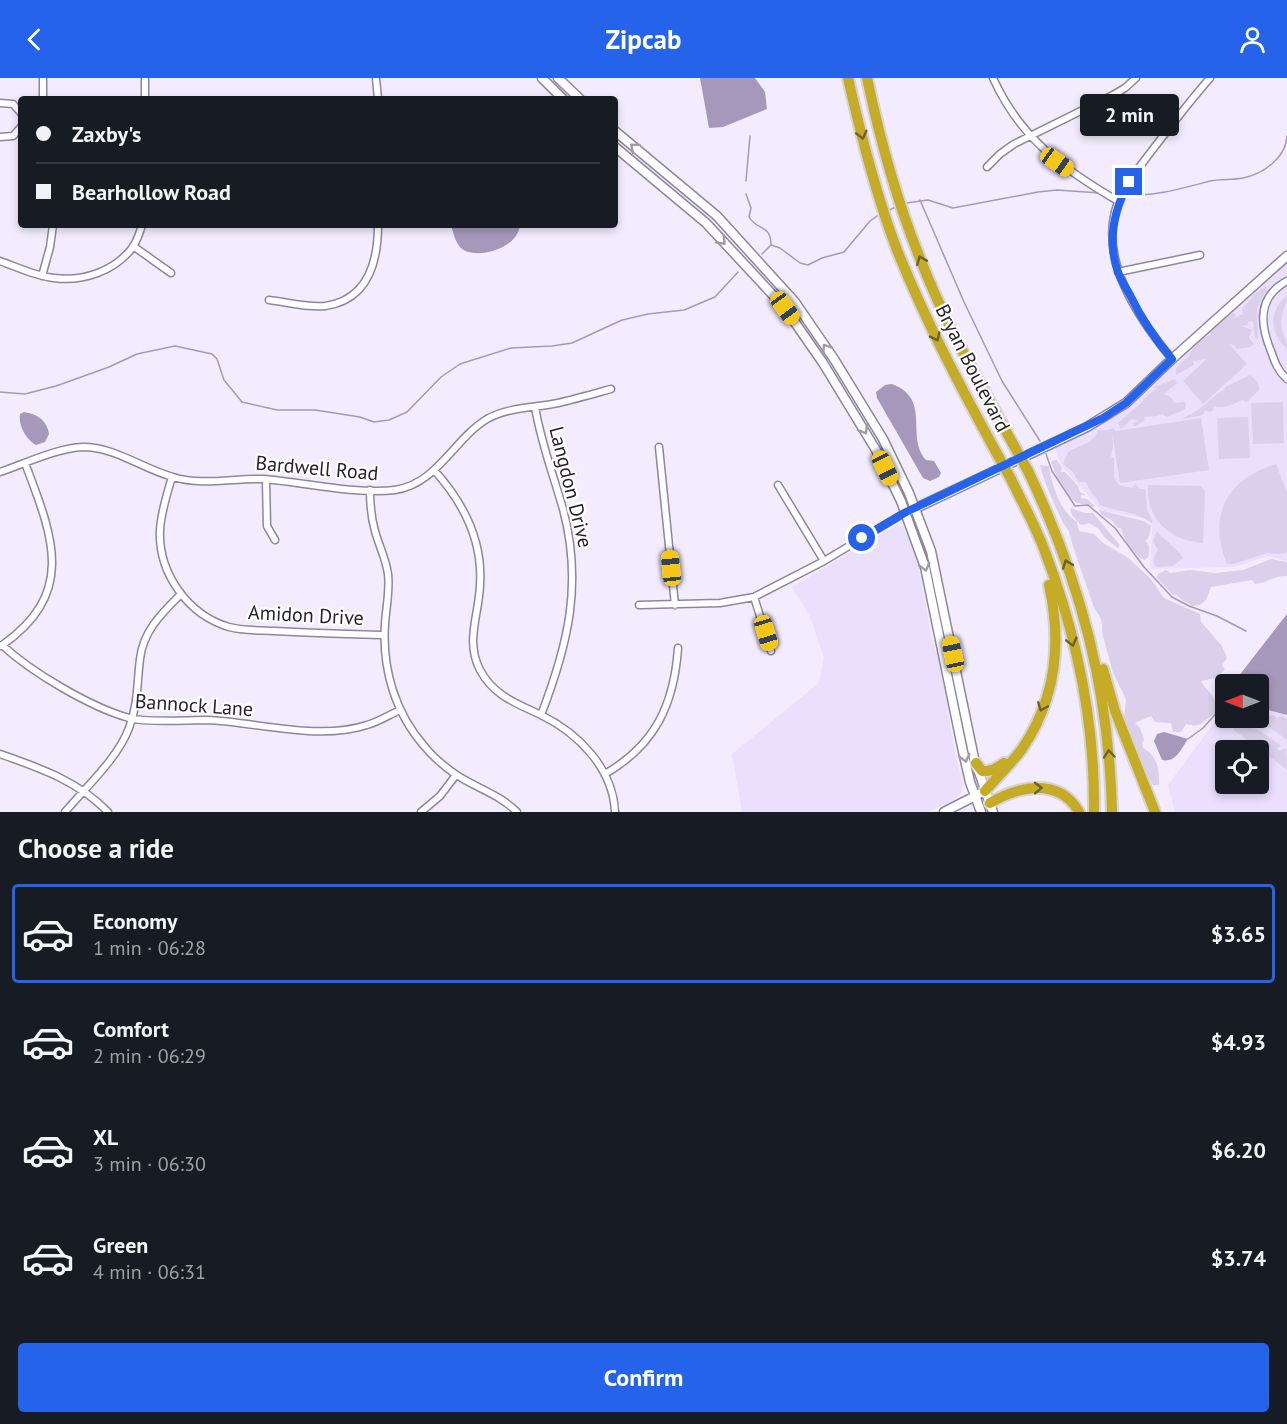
<!DOCTYPE html>
<html lang="en">
<head>
<meta charset="utf-8">
<style>
	:root { --surface:#171b24; --page:#20242c; --text:#f1f3f6; --muted:#9ea1a6; --line:#363941; --accent:#2563eb }
	body { margin:0; font-family:"PT Sans",sans-serif; background:var(--page); color:var(--text); height:100vh; display:flex; flex-direction:column; font-size:22px; white-space:nowrap }
	* { box-sizing:border-box; margin:0 }
	p { font-size:20px; color:var(--muted) }
	.icon { flex:none; width:33px; height:33px; fill:none; stroke:currentColor; stroke-width:2; stroke-linecap:round; stroke-linejoin:round }
	.map { position:relative; height:734px; overflow:hidden }
	.side { display:flex; flex-direction:column; background:var(--surface); flex:1 }
	.side>* { flex:none }
	.banner { position:absolute; left:18px; top:18px; width:600px; height:132px; border-radius:6px; box-shadow:0 3px 9px #0003; display:grid; align-content:center; height:132px; padding:0 18px; background:var(--surface) }
	.needle { width:39px; rotate:270deg }
	.controls { position:absolute; left:1215px; top:596px; display:grid; gap:12px }
	.controls a { display:grid; place-items:center; width:54px; height:54px; border-radius:6px; background:var(--surface); box-shadow:0 3px 9px #0003; font-size:30px }
	.end { position:absolute; width:27px; height:27px; margin:-14px; border:8px solid #2563eb; background:#fff; box-shadow:0 0 0 3px #fff }
	.from { border-radius:50% }
	.bubble { position:absolute; height:42px; border-radius:6px; background:var(--surface); box-shadow:0 3px 9px #0003; font-size:20px; font-weight:800; line-height:42px; text-align:center }
	.car { position:absolute; width:18px; height:36px; margin:-18px -9px; border-radius:8px; box-shadow:0 0 4px 2px #0007; background:linear-gradient(#f5c518 24%,#345 0 40%,#f5c518 0 76%,#345 0 86%,#f5c518 0) }
	.banner b { display:flex; align-items:center; gap:21px; height:57px; font-size:22px }
	.banner b+b { border-top:2px solid var(--line) }
	.banner i { width:15px; height:15px; background:var(--text) }
	ul { padding:0; list-style:none }
	li { display:flex; align-items:center; gap:18px; height:99px; margin:0 12px 9px; padding:0 6px; border:3px solid transparent; border-radius:6px }
	li div { flex:1 }
	li b { display:block; font-size:22px }
	li em { font-style:normal; font-weight:800 }
	li.selected { border-color:var(--accent) }
	li>.icon { width:54px; height:54px; stroke-width:1.5 }
	h2 { padding:0 18px; font-size:27px; line-height:72px }
	.primary-button { display:flex; gap:12px; margin-top:auto; padding:12px 18px }
	.primary-button a { flex:1; height:69px; border-radius:6px; background:var(--accent); color:#fff; font-size:24px; font-weight:800; line-height:69px; text-align:center }
	header { display:flex; justify-content:space-between; align-items:center; height:78px; padding:0 18px; background:var(--accent); color:#fff; font-size:27px; font-weight:800 }
	.map>svg:first-child { display:block }
	.built { fill:#eadffd; fill-rule:evenodd }
	.green { fill:#dad0eb }
	.water { fill:#a598ba }
	.lines { fill:none; stroke-linecap:round; stroke-linejoin:round }
	.stream { stroke:#a598ba; stroke-width:1.5 }
	.street-casing { stroke:#8e85a0; stroke-width:9 }
	.secondary-casing { stroke:#8e85a0; stroke-width:11 }
	.highway-casing { stroke:#d4d3d5; stroke-width:14 }
	.street { stroke:#fff; stroke-width:6 }
	.secondary { stroke:#fff; stroke-width:8 }
	.highway { stroke:#c6ab26; stroke-width:10 }
	.highway-bridge-casing { stroke:#d4d3d5; stroke-width:14; stroke-linecap:butt }
	.highway-bridge { stroke:#c6ab26; stroke-width:10 }
	.oneway { stroke:#6e602a }
	.oneway2 { stroke:#9d9ca0 }
	.route { stroke:#2563eb; stroke-width:8 }
	.labels { text-anchor:middle; dominant-baseline:central; stroke-width:4.5; stroke-linejoin:round; paint-order:stroke }
	.street-label { font-size:20px; fill:#26222d; stroke:#fff }
</style>
</head>
<body>
<header><svg class="icon" aria-label="back" viewBox="0 0 24 24"><path d="M15 5l-7 7 7 7"/></svg>Zipcab<svg class="icon" aria-label="person" viewBox="0 0 24 24"><circle cx="12" cy="8" r="4"/><path d="M4 21q1-7 8-7t8 7"/></svg></header>
<div class="map">
<svg width="1287" height="734" viewBox="0 0 1287 734">
	<rect width="100%" height="100%" fill="#f2ecfe"/>
	<path class="built" d="M1287 178V483L1268 478 1233 489 1150 491 1152 448 1150 444 1145 441 1101 432 1061 387 1053 365 1103 340Z
		M897 447 903 449 910 461 919 491 932 563 940 585 955 676 963 706 961 716 952 723 927 734H742L732 676 819 605 824 579 810 539 792 509Z
		M1259 627 1261 630 1287 637V734H1175L1168 707 1225 630 1226 639H1258ZM1226 672H1258V705H1226Z"/>
	<path class="green" d="M1266 208 1267 212 1257 230 1258 261 1255 260 1253 244 1249 243 1247 247 1241 248 1252 252 1249 260 1254 266 1250 269 1236 271 1235 268 1228 265 1247 286 1203 326 1183 303 1212 276 1206 281 1193 283 1194 286C1189 291 1182 293 1176 297V290L1188 279 1193 270 1203 260 1212 256 1207 254 1233 235 1236 237 1232 241 1243 236 1242 231C1250 222 1255 214 1266 208Z
		M1287 217C1287 228 1280 235 1281 247 1282 256 1287 260 1287 271 1269 256 1269 232 1287 217Z
		M1250 297 1258 304 1259 312 1247 324 1242 322C1234 326 1221 332 1214 328L1213 332 1210 334 1205 332 1203 337 1182 341C1187 337 1194 335 1199 331 1208 325 1215 316 1224 312L1225 309Z
		M1175 301 1177 305 1164 316 1172 320 1174 325 1185 324 1186 331 1167 339 1162 336 1157 338 1144 339 1145 342 1134 349 1133 345 1138 343 1132 341 1121 351 1118 345 1141 325 1148 317 1158 310H1152Z
		M1283 324 1284 365 1253 366 1251 325Z
		M1248 339 1250 380 1219 381 1217 340Z
		M1201 340 1209 392 1120 405 1112 355 1113 369 1111 379 1114 380V400L1119 407 1132 410 1135 406 1140 411H1145L1147 431 1153 444 1151 445C1142 435 1114 433 1100 427 1097 418 1089 414 1086 404H1079L1072 393 1063 386 1068 374C1079 367 1094 366 1098 352H1107L1113 350 1116 353Z
		M1057 382 1062 390 1061 394H1065L1078 408 1080 414 1086 417H1081V420L1087 421 1095 428 1092 429 1087 426C1067 429 1056 398 1051 383Z
		M1276 386 1287 415V474L1281 476 1268 475 1233 486H1227C1207 437 1227 401 1276 386Z
		M1040 387 1049 388C1052 408 1060 433 1077 444L1079 453 1094 456 1103 465 1127 479 1150 500 1164 520 1200 536 1201 544 1222 568 1227 580 1222 587 1225 591C1218 600 1212 601 1201 603 1208 616 1215 614 1216 631L1219 634 1225 635 1226 639C1239 639 1271 659 1281 668L1277 670 1279 673 1286 670 1287 692 1265 675 1262 669 1256 664 1247 662 1234 652 1232 647 1214 636C1201 644 1204 650 1186 646L1181 654H1173L1171 645 1155 644 1151 638 1135 645 1140 650 1144 662 1142 665 1143 670C1158 679 1159 690 1159 707H1153L1143 691 1124 643 1126 621 1113 595 1102 554C1104 538 1096 537 1092 524 1085 502 1075 477 1069 454 1068 450 1064 447 1062 443 1054 425 1045 407 1040 387Z
		M1148 407 1201 408 1205 413 1203 465C1170 462 1146 443 1148 407Z
		M1070 430 1085 435H1093L1120 467 1118 470 1104 459 1099 451 1089 445 1081 447 1072 437Z
		M1099 432 1144 443 1151 448 1150 457 1146 463 1149 468V478L1145 482C1134 479 1123 460 1121 450H1118L1111 442 1101 436Z
		M1157 453C1163 461 1180 473 1183 480L1173 488 1156 489C1151 483 1155 477 1158 472L1153 463Z
		M1271 481 1287 484V498C1274 497 1268 505 1255 506L1252 502 1211 509 1206 522 1200 527 1192 528 1182 522 1178 518 1172 516 1157 500 1158 496 1166 492 1170 495 1190 492 1215 495 1243 492Z
		M1259 630 1269 638 1274 637 1276 640 1283 638 1287 641V662L1272 651 1253 642 1252 639H1258Z"/>
	<path class="water" d="M700 0H755L765 14 767 31 723 49 709 50Z
		M451 147H520C518 172 472 183 460 169 455 163 453 154 451 147Z
		M892 306C932 321 905 358 926 382L934 383 941 395 939 399 930 403 923 400 877 320 876 314 885 307Z
		M24 334C37 336 47 342 49 356L45 364 36 367C26 362 18 347 20 336Z
		M1287 536V637L1261 630 1259 627 1258 606 1236 605 1238 599Z
		M1164 654 1188 661C1181 671 1176 685 1162 682L1154 663 1157 656Z"/>
	<g class="lines">
		<path class="stream" d="M746 103 750 58
			M746 116 751 130 749 139C757 153 771 146 771 167
			M1122 117C1153 119 1180 111 1210 103 1221 101 1232 102 1243 100 1263 96 1286 80 1287 58
			M920 122 964 224 1002 303 1040 363
			M906 125 928 122 953 130 1038 114 1057 112 1100 115
			M887 133 896 129
			M771 167 780 170 800 185 808 187 822 180 844 174 870 143 880 136
			M762 176 770 168
			M0 314 25 316 56 308 109 289 137 276 175 268 212 276 217 281 224 302 242 324 277 332H315L360 339 374 344 389 342 407 334 441 299 460 286 511 270 552 268 572 265 622 242 648 236 684 232 715 219 738 194
			M1046 376 1052 393 1075 428 1088 427 1115 450 1144 489 1172 519 1189 528 1217 538 1246 553
			M1188 661 1203 650 1220 631 1226 629"/>
		<g class="street-casing">
			<path id="street" d="M43 0V21
				M376 0 378 21
				M993 0C1020 60 1063 91 1118 123
				M145 21V0
				M0 25 13 26 21 35
				M0 59 13 58 21 49
				M987 89 1000 76 1014 66 1113 17 1125 10 1136 0
				M133 168 171 195
				M0 183C17 189 35 198 54 200 83 204 115 193 133 169 137 162 140 154 142 147
				M1118 194 1200 177
				M42 198 50 169 53 147
				M1287 203C1257 219 1260 247 1271 273 1275 285 1278 293 1287 301
				M269 222C287 224 306 230 325 228 368 222 378 184 378 147
				M1172 281C1138 240 1097 180 1118 124 1125 106 1139 90 1150 75 1170 49 1189 24 1210 0
				M535 329C541 365 553 396 563 431 583 506 568 567 541 637
				M659 369 675 527
				M434 392C463 424 483 462 480 507 479 537 465 563 480 592 494 618 516 625 541 637 578 655 613 690 615 734
				M0 394C24 386 57 370 83 369 115 369 143 391 173 399 203 408 233 400 263 401 304 404 356 417 395 412 437 406 454 361 487 341 508 329 535 330 558 325 576 321 593 316 611 311
				M172 399C167 416 161 434 160 452 158 495 188 537 229 549 244 553 260 552 275 553 311 555 348 556 384 557
				M266 402 267 448 275 462
				M778 407 824 483
				M370 412C370 426 371 439 375 453 379 468 386 481 388 496 390 513 386 530 385 546 382 591 395 635 425 669 433 679 444 688 455 696 476 710 499 716 517 734
				M754 519 771 573
				M639 527 720 525 754 519 824 483 906 434
				M2 567C31 594 90 629 129 640 147 645 186 642 207 642 257 644 318 663 367 647 378 644 389 637 400 632
				M1 568C77 515 53 459 25 385
				M0 676C40 690 78 703 108 734
				M605 696C655 667 674 627 678 570
				M65 734C86 709 118 680 129 650 138 627 137 605 140 581 143 553 162 535 181 516
				M421 734 440 718 456 697"/>
		</g>
		<g class="secondary-casing">
			<path id="secondary" d="M542 0 563 21
				M558 0 580 21
				M615 53 717 138 795 224 834 281 883 361 909 415 931 473 974 680 993 734
				M615 69 706 145 785 230 823 285 876 372 901 423 925 489 962 669 970 704 981 734
				M912 432 1087 349 1126 325 1172 281 1287 178
				M944 734 979 716"/>
		</g>
		<g class="highway-casing">
			<path id="highway" d="M848 0C861 58 876 117 897 172 925 242 960 308 996 374
				M867 0C880 62 897 124 921 183 946 247 980 306 1013 366
				M1028 393C1081 504 1109 611 1112 734
				M1011 401C1022 424 1035 447 1044 471 1076 554 1095 645 1094 734
				M1103 591 1115 633 1155 734
				M976 685 982 693C991 694 997 690 1004 685
				M985 713C997 699 1011 686 1022 671 1056 621 1062 565 1049 507
				M990 725C1019 708 1059 699 1079 734"/>
		</g>
		<use href="#street" class="street"/>
		<use href="#secondary" class="secondary"/>
		<use href="#highway" class="highway"/>
		<g class="highway-bridge-casing">
			<path id="highway-bridge" d="M1013 366 1028 393
				M996 374 1011 401"/>
		</g>
		<use href="#highway-bridge" class="highway-bridge"/>
	</g>
	<defs><path id="oneway-chevron" d="M-2-3.5L2.5 0L-2 3.5" fill="none" stroke-width="1.6" stroke-linecap="round" stroke-linejoin="round" transform="scale(1.5)"/></defs>
	<g class="oneway">
		<use href="#oneway-chevron" transform="translate(862 57) rotate(76)"/>
		<use href="#oneway-chevron" transform="translate(921 182) rotate(-112)"/>
		<use href="#oneway-chevron" transform="translate(936 259) rotate(64)"/>
		<use href="#oneway-chevron" transform="translate(1067 486) rotate(-110)"/>
		<use href="#oneway-chevron" transform="translate(1072 564) rotate(76)"/>
		<use href="#oneway-chevron" transform="translate(1042 629) rotate(112)"/>
		<use href="#oneway-chevron" transform="translate(1109 676) rotate(-95)"/>
		<use href="#oneway-chevron" transform="translate(1038 710) rotate(-1)"/>
	</g>
	<g class="oneway2">
		<use href="#oneway-chevron" transform="translate(634 69) rotate(-140)"/>
		<use href="#oneway-chevron" transform="translate(722 163) rotate(46)"/>
		<use href="#oneway-chevron" transform="translate(826 270) rotate(-124)"/>
		<use href="#oneway-chevron" transform="translate(864 352) rotate(60)"/>
		<use href="#oneway-chevron" transform="translate(925 489) rotate(75)"/>
		<use href="#oneway-chevron" transform="translate(965 680) rotate(76)"/>
	</g>
	<g class="lines">
		<path class="route" d="M862 460 906 434 1103 340 1126 325 1172 281C1155 261 1142 242 1131 219 1127 211 1121 203 1118 194 1107 163 1114 132 1129 104"/>
	</g>
	<g class="labels">
		<g class="street-label">
			<text transform="translate(973 290) rotate(63)">Bryan Boulevard</text>
			<text transform="translate(317 390) rotate(5)">Bardwell Road</text>
			<text transform="translate(571 409) rotate(76)">Langdon Drive</text>
			<text transform="translate(306 537) rotate(3)">Amidon Drive</text>
			<text transform="translate(194 627) rotate(4)">Bannock Lane</text>
		</g>
	</g>
</svg>
<div class="controls">
<a><svg class="needle" viewBox="-14 -14 28 28"><path d="M0-13l5 13h-10z" fill="#e53935"/><path d="M0 13l5-13h-10z" fill="#9ea1a6"/></svg></a>
<a><svg class="icon" aria-label="locate" viewBox="0 0 24 24"><circle cx="12" cy="12" r="6"/><path d="M12 2v4M12 18v4M2 12h4M18 12h4"/></svg></a>
</div>
<i class="end from" style="left:862px;top:460px"></i>
<i class="end" style="left:1129px;top:104px"></i>
<div class="bubble" style="left:1080px;top:16px;width:99px">2 min</div>
<i class="car" style="left:1057px;top:84px;rotate:125deg"></i>
<i class="car" style="left:785px;top:230px;rotate:144deg"></i>
<i class="car" style="left:885px;top:390px;rotate:154deg"></i>
<i class="car" style="left:671px;top:490px;rotate:354deg"></i>
<i class="car" style="left:766px;top:555px;rotate:163deg"></i>
<i class="car" style="left:953px;top:576px;rotate:348deg"></i>
<div class="banner">
<b><i class="from"></i>Zaxby's</b>
<b><i></i>Bearhollow Road</b>
</div>
</div>
<section class="side">
<h2>Choose a ride</h2>
<ul>
<li class="selected"><svg class="icon" aria-label="car" viewBox="0 0 24 24"><path d="M5 17H2v-5l4-1 3-4h7l3 4 3 1v5h-3M9 17h6M6 11h13"/><circle cx="7" cy="17" r="2"/><circle cx="17" cy="17" r="2"/></svg><div><b>Economy</b><p>1 min · 06:28</p></div><em>$3.65</em></li>
<li><svg class="icon" aria-label="car" viewBox="0 0 24 24"><path d="M5 17H2v-5l4-1 3-4h7l3 4 3 1v5h-3M9 17h6M6 11h13"/><circle cx="7" cy="17" r="2"/><circle cx="17" cy="17" r="2"/></svg><div><b>Comfort</b><p>2 min · 06:29</p></div><em>$4.93</em></li>
<li><svg class="icon" aria-label="car" viewBox="0 0 24 24"><path d="M5 17H2v-5l4-1 3-4h7l3 4 3 1v5h-3M9 17h6M6 11h13"/><circle cx="7" cy="17" r="2"/><circle cx="17" cy="17" r="2"/></svg><div><b>XL</b><p>3 min · 06:30</p></div><em>$6.20</em></li>
<li><svg class="icon" aria-label="car" viewBox="0 0 24 24"><path d="M5 17H2v-5l4-1 3-4h7l3 4 3 1v5h-3M9 17h6M6 11h13"/><circle cx="7" cy="17" r="2"/><circle cx="17" cy="17" r="2"/></svg><div><b>Green</b><p>4 min · 06:31</p></div><em>$3.74</em></li>
</ul>
<div class="primary-button"><a>Confirm</a></div>
</section>
</body>
</html>
